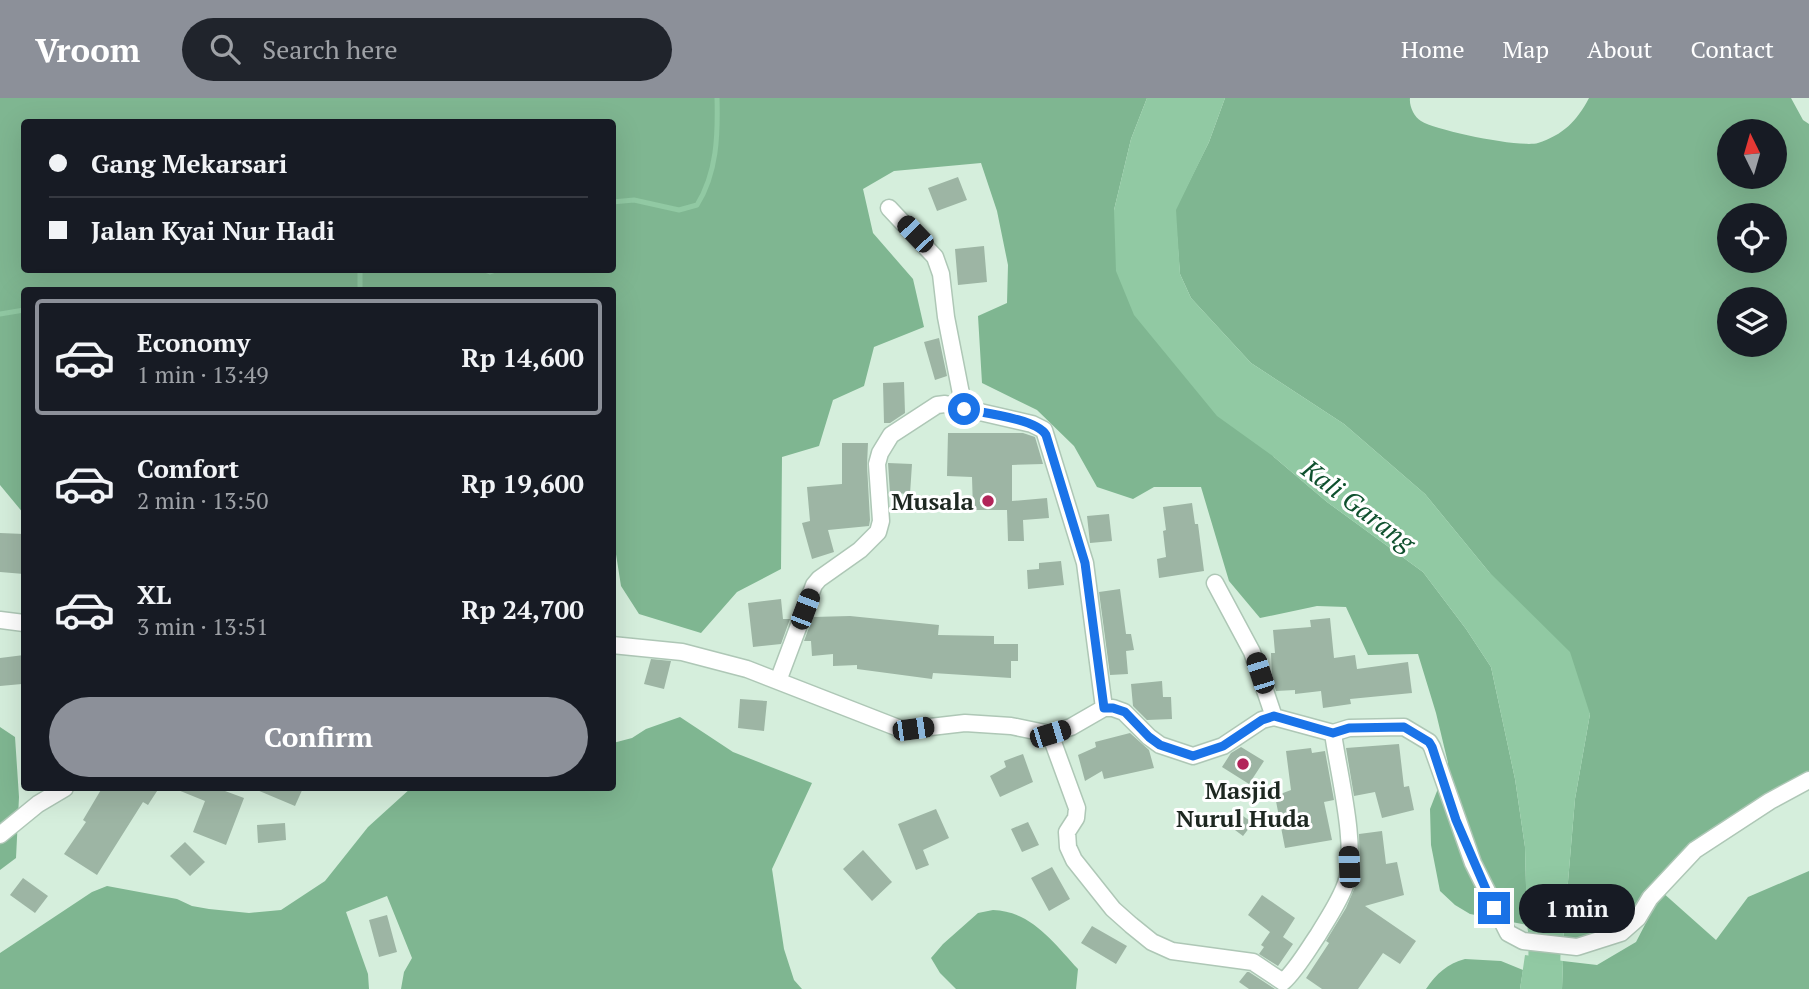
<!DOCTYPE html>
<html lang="en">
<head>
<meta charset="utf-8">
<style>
	:root { --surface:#171b24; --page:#20242c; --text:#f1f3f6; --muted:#9ea1a6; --line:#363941; --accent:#8c9099 }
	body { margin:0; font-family:"PT Serif",serif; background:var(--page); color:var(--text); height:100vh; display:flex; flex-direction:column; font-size:26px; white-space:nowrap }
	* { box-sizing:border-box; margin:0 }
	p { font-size:23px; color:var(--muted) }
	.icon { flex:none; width:38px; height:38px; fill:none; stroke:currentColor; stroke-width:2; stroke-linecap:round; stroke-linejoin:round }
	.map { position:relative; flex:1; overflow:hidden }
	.side { position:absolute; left:21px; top:189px; width:595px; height:504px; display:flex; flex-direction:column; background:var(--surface); border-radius:7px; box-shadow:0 7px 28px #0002 }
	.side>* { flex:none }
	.hud { position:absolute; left:21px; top:21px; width:595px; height:154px; border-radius:7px; box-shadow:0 7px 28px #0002; display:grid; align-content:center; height:154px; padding:0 28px; background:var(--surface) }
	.needle { width:46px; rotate:355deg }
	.buttons { position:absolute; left:1717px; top:21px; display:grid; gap:14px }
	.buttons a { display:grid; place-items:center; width:70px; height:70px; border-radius:50%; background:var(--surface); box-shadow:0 7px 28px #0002; font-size:35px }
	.end { position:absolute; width:32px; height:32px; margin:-16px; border:9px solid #1a73e8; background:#fff; box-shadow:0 0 0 4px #fff }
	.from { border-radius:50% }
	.bubble { position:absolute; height:49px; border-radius:24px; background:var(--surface); box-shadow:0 7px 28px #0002; font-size:23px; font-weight:800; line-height:49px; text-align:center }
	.car { position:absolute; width:21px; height:42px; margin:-21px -10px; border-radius:9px; box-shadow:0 0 5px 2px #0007; background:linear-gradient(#222 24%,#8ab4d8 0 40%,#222 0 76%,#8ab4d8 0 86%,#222 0) }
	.hud b { display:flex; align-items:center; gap:24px; height:66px; font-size:26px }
	.hud b+b { border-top:2px solid var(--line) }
	.hud i { width:18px; height:18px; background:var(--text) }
	ul { padding:12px 0 0; list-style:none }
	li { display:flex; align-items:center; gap:21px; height:116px; margin:0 14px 10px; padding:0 14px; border:4px solid transparent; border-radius:7px }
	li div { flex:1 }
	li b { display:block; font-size:26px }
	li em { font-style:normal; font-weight:800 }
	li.active { border-color:var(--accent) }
	li>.icon { width:63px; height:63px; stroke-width:1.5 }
	.cta { display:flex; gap:14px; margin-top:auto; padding:14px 28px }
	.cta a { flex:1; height:80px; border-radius:42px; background:var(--accent); color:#fff; font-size:28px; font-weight:800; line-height:80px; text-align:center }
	header { display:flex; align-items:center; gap:42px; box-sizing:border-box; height:98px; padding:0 35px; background:var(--accent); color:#fff }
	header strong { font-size:33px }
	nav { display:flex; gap:38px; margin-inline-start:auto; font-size:24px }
	.search { width:490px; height:63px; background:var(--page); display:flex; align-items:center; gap:18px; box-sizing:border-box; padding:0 24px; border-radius:38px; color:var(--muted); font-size:26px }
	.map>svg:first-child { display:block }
	.forest { fill:#7fb691; fill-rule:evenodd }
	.water { fill:#91c9a3 }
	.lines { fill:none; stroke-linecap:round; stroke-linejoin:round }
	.stream { stroke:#91c9a3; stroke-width:5 }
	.river { stroke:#91c9a3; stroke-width:32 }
	.building { fill:#9db5a4 }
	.street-casing { stroke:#aec7b6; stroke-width:19 }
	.street { stroke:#fff; stroke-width:16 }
	.route { stroke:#1a73e8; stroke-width:9 }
	.poi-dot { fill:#b22459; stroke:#fff; stroke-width:2.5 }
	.labels { text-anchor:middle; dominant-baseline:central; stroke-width:6; stroke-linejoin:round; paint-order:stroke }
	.poi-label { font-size:24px; font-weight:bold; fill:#1e2821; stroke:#fff; text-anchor:end }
	.water-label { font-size:26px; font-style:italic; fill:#0f512e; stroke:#fff }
</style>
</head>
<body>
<header>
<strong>Vroom</strong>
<div class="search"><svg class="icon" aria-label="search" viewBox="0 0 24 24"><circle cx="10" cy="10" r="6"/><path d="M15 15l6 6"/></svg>Search here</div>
<nav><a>Home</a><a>Map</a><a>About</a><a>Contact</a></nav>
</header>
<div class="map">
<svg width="1809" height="891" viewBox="0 0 1809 891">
	<rect width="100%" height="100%" fill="#d5eedc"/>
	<path class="forest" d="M0 0H1147L1131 41 1114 112 1274 359 1327 404 1423 474 1466 531 1491 569 1515 681 1525 749 1527 827 1470 816 1455 807 1440 793 1431 747 1430 711 1448 665 1436 615 1418 556 1368 557 1346 509 1317 508 1260 520 1229 483 1201 389H1154L1133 401 1097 389 1074 348 1037 312 982 285 978 218 1007 205 1008 167 997 113 981 65 894 73 863 91 873 135 913 181 924 229 874 249 864 288 833 302 819 348 782 359 781 471 737 494 701 535 639 516 621 488 612 431V192H24V416L0 387ZM24 24H612V172H24Z
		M1225 0H1410C1409 8 1414 19 1421 23 1437 33 1521 50 1538 45 1563 37 1577 23 1589 0H1791L1803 22 1809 26V676L1697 743 1624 837 1605 849 1563 843 1575 701 1590 616 1489 474 1425 396 1344 326 1251 265 1191 200 1180 176 1175 112 1209 44ZM1729 33H1774V79H1729ZM1729 117H1774V163H1729ZM1729 201H1774V247H1729Z
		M680 619 733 654 812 685 772 771 784 851 794 882 802 891H401L404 874 412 860 387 798 346 814 368 876 369 891H0V855L92 794 107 788 177 801 192 808 209 811 249 815 281 812 325 783 368 729 411 690H612L613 645 632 640 646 631Z
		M0 629 15 639 19 699 16 760 0 772Z
		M1809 773V891H1562L1563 863 1597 867 1636 844 1662 794 1716 842 1748 799Z
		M993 812C1031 813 1054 845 1078 871L1076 891H956L940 875 931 860 943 846 978 815Z
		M1465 861 1501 863 1523 872 1520 891H1426C1437 875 1447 866 1465 861Z"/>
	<path class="water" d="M1147 0H1225L1209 44 1176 112 1180 176 1191 200 1251 265 1344 326 1425 396 1489 474 1570 554 1590 616 1575 701 1563 843 1529 840 1527 827 1525 749 1515 681 1491 569 1466 531 1423 474 1327 404 1274 359 1217 318 1134 217 1116 173 1114 112 1131 41Z
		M1525 857 1563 863 1562 891H1520Z"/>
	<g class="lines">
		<path class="stream" d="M612 104 634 102 679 112 697 107C717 75 718 37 717 0
			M360 172V192
			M485 172 490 174 496 172
			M0 216 24 212"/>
		<path class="river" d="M1544 891 1545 812"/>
	</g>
	<path class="building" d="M958 79 967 102 937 113 928 90Z
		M984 148 987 184 958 187 955 151Z
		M939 240 947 278 935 282 924 244Z
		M904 284 905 315 890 325H884L883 285Z
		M948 335H1023L1035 339 1043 366 1012 367V403L1047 400 1049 420 1023 422 1024 443H1008L1007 412H973L972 379 947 378Z
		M842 345H868L867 367 870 422 869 428 828 432 834 454 812 461 802 425 810 423 807 389 842 386Z
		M888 365 912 366 910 396 890 395Z
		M1192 405 1195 426H1198L1204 473 1159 480 1157 461 1166 459 1163 433 1166 432 1163 409Z
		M1109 416 1112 443 1090 445 1087 418Z
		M0 435 24 436V476L0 474Z
		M1061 463 1064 487 1028 491 1027 472 1039 471V465Z
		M1120 491 1126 536H1131L1134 552 1126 553 1128 576 1110 577 1099 494Z
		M781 501 783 521H790L781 546 753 549 748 505Z
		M850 518 939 527 938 537 994 538V546H1018V563H1011V580L933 575 932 581 857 571V567L833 568V556L812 558 811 543H804L813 519Z
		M1330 520 1334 560 1355 557 1357 571 1408 564 1412 595 1350 601 1351 606 1323 610 1321 593 1295 596V592L1276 593 1272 580 1271 555H1275L1273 532 1311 529 1310 522Z
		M24 557V576H21L22 586 0 588V560Z
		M651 561 671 563 664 591 644 586Z
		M1162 583 1163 599H1171L1172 621 1147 622 1133 608 1131 586Z
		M740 601 767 603 764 633 738 630Z
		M1130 635 1149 652 1154 670 1104 681 1102 673 1085 683 1078 657 1096 649 1095 644Z
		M1399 646 1404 689 1409 688 1414 712 1382 720 1375 694 1354 698 1346 650Z
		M1241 649 1264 663 1249 686 1222 669 1231 655Z
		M1311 650 1312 655 1325 653 1334 702 1324 704 1332 742 1285 750 1275 698 1291 692 1286 653Z
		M1023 656 1033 684 1000 699 990 678 1006 669 1004 663Z
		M102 690H159L148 707 143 704 97 777 64 756 86 724 83 722Z
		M173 690H217L244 700 226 747 193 734 205 703Z
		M252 690H303L295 708Z
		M936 711 949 740 923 752 929 767 916 772 898 726Z
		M1236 713 1253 725 1243 738 1227 726Z
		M1028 724 1039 747 1022 754 1011 731Z
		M285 725 286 742 258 745 257 727Z
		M1382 733 1386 766 1397 764 1404 797 1365 808 1416 843 1400 866 1383 855 1358 891H1322L1306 880 1329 845 1326 843 1346 810 1357 784 1360 783 1359 736Z
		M185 744 205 764 190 778 170 758Z
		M863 752 892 784 872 803 843 771Z
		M1052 769 1070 801 1049 813 1031 780Z
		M23 780 48 798 35 815 10 797Z
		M1262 797 1295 820 1283 839 1293 846 1278 868 1259 856 1264 849 1261 847 1270 834 1248 817Z
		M387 817 397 854 379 859 369 822Z
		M1092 828 1127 848 1116 866 1081 845Z
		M1247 874H1249L1275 891H1249L1239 884Z"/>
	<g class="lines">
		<g class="street-casing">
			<path id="street" d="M889 110 935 159 941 176 946 219 964 311
				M1215 485 1252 554 1274 619
				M0 522 24 525
				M612 547 682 554 747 571 901 631H913L965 625 1011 628 1050 636 1071 629 1104 610H1113L1124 614 1149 639 1160 647 1193 658 1223 648 1262 622 1274 619 1333 635 1349 630 1404 629 1429 644 1432 649 1473 765 1508 835 1523 843 1577 849 1621 835 1638 820 1650 800 1695 752 1770 703 1809 682
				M778 583 814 487 819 481 860 452 878 434 881 423 877 366 880 355 891 337 937 307 945 306 1032 326 1044 332 1085 465 1104 610
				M1050 636 1077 710 1076 720 1067 734 1068 749 1074 762 1113 811 1131 827 1152 844 1172 853 1253 864 1283 884C1297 871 1307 853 1318 837 1328 820 1340 803 1346 785 1358 749 1338 673 1333 635
				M0 737 38 706 65 690"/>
		</g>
		<use href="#street" class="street"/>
	</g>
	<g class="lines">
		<path class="route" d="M964 311C984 315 1037 321 1046 337L1085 465 1104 610H1113L1125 614 1149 639 1160 647 1193 658 1223 648 1262 622 1274 618 1333 635 1349 630 1404 629 1429 644 1432 649 1456 722 1494 810"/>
	</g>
	<g class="poi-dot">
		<circle cx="988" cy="403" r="7"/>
		<circle cx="1243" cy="666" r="7"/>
	</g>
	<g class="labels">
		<g class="poi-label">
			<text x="974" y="403">Musala</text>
			<text x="1243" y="692" text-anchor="middle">Masjid<tspan x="1243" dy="28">Nurul Huda</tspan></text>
		</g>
		<g class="water-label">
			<text transform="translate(1359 407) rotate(37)">Kali Garang</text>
		</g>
	</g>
</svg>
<div class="buttons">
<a><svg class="needle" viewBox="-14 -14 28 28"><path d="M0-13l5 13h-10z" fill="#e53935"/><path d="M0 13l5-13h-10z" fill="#9ea1a6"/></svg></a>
<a><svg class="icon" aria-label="locate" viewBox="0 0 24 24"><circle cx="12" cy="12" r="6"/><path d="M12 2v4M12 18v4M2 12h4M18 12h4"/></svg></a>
<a><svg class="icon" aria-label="layers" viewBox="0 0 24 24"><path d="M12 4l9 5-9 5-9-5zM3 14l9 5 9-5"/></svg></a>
</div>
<i class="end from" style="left:964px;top:311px"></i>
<i class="end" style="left:1494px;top:810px"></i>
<div class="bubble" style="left:1519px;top:786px;width:116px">1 min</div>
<i class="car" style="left:915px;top:136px;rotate:316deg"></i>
<i class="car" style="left:805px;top:511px;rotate:21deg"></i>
<i class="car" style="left:1260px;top:575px;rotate:342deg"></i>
<i class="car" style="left:913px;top:631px;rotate:82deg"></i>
<i class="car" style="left:1050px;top:636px;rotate:73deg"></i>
<i class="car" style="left:1349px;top:769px;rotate:358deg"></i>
<div class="hud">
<b><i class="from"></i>Gang Mekarsari</b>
<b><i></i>Jalan Kyai Nur Hadi</b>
</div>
<section class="side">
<ul>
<li class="active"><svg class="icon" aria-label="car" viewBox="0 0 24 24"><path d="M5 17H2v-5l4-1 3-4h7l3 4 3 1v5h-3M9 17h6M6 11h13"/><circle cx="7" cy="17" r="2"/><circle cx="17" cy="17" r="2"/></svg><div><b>Economy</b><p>1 min · 13:49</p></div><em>Rp 14,600</em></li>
<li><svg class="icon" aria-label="car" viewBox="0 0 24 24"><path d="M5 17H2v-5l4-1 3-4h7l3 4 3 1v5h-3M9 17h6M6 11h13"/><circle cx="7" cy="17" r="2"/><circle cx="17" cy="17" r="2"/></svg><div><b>Comfort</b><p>2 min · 13:50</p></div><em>Rp 19,600</em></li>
<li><svg class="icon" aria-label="car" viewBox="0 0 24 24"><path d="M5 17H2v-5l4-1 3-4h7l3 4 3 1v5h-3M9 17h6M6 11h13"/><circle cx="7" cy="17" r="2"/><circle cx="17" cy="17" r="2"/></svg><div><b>XL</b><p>3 min · 13:51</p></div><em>Rp 24,700</em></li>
</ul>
<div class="cta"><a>Confirm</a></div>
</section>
</div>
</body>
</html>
